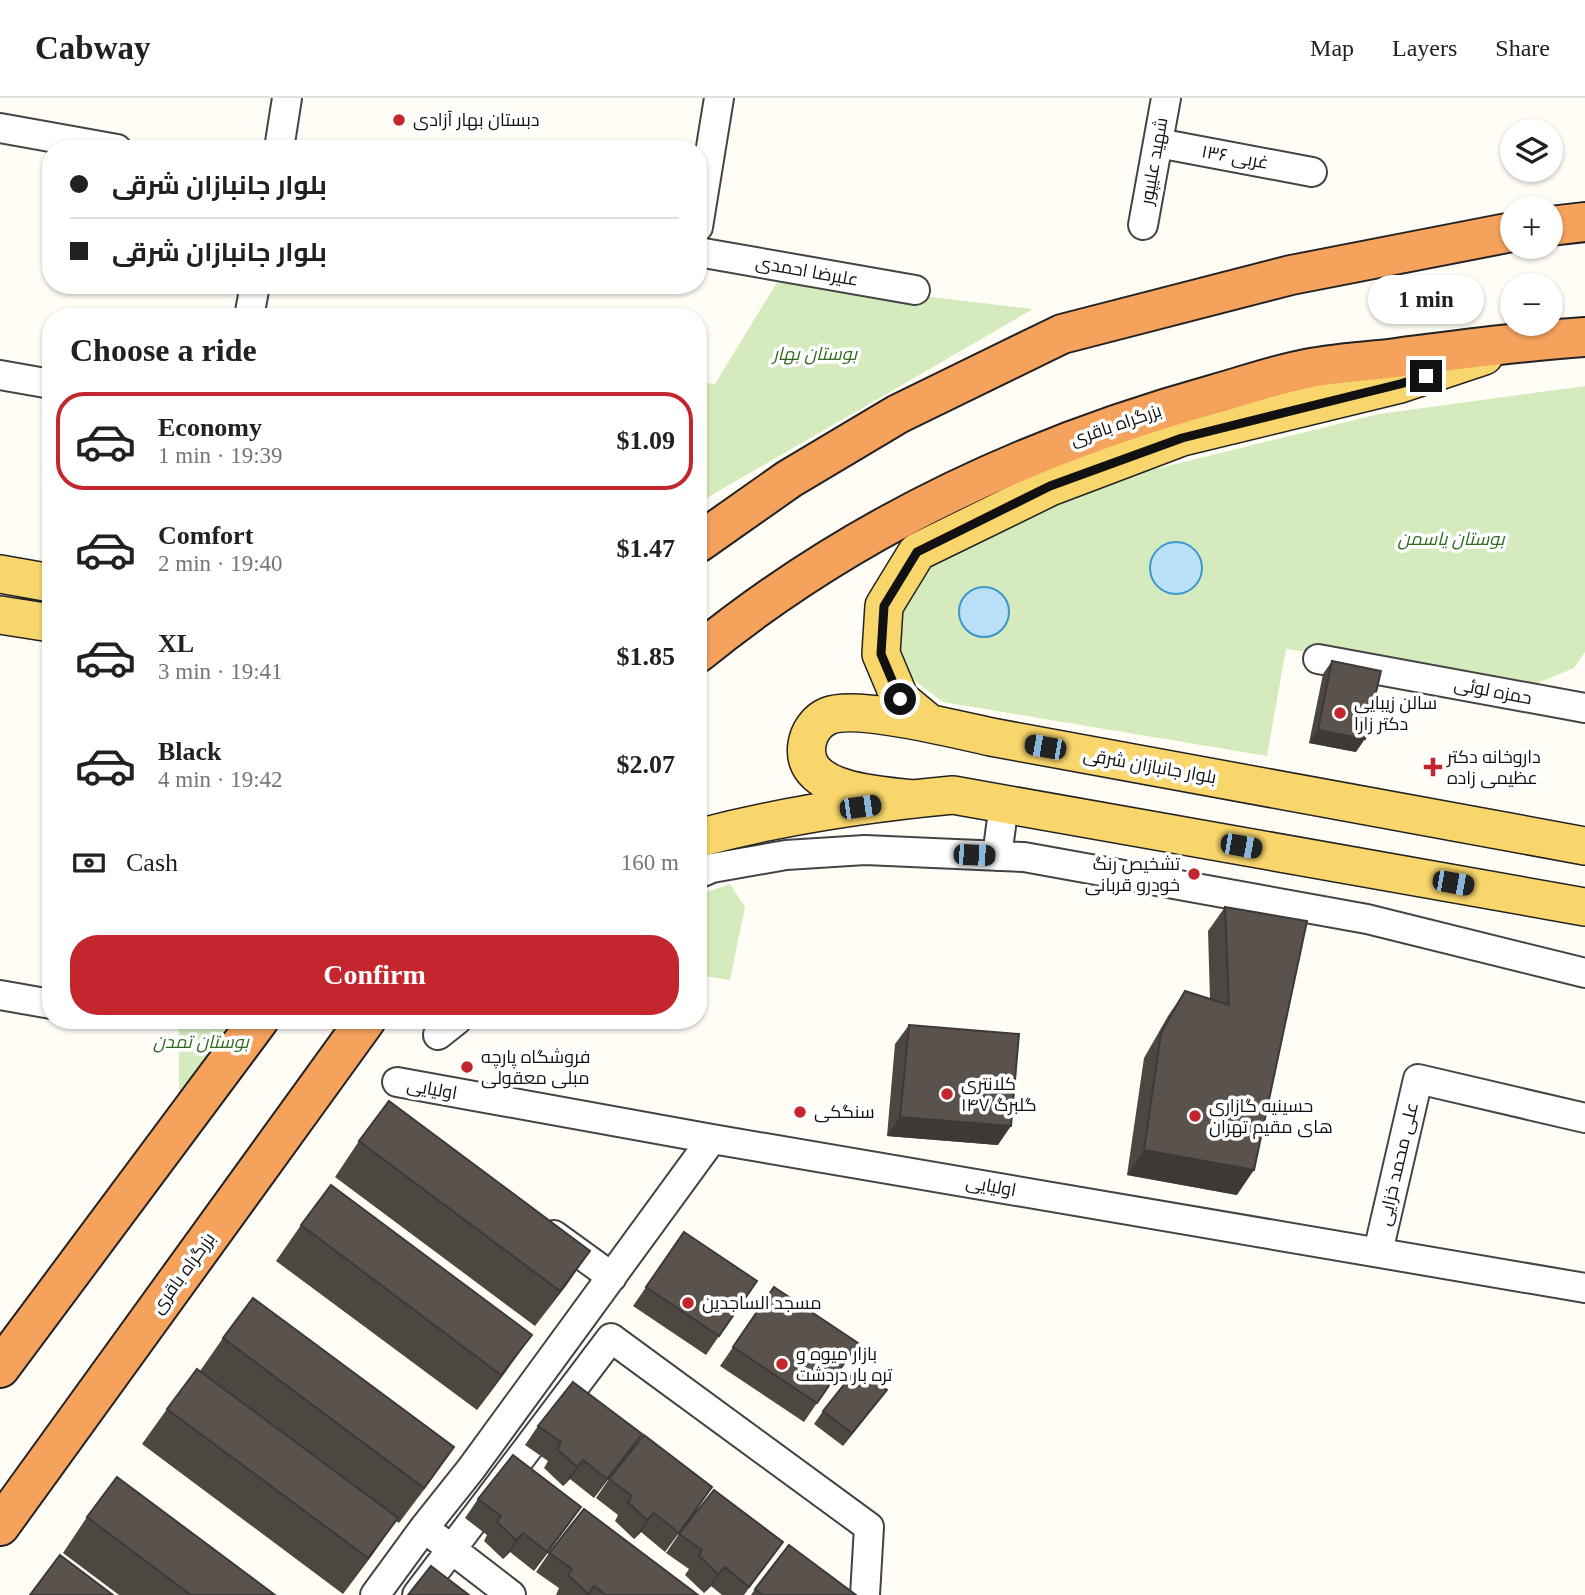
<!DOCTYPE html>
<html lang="en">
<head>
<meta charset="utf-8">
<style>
	:root { --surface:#fff; --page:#f6f6f6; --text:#202124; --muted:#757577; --line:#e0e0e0; --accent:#c4262e }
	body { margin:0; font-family:"Times New Roman",Cairo,serif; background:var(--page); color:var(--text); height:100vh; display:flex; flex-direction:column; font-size:26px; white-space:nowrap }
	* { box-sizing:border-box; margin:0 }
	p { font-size:23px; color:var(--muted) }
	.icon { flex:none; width:38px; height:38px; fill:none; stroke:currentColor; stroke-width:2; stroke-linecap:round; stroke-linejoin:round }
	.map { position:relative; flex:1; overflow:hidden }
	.side { position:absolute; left:42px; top:210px; width:665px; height:721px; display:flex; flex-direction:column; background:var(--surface); border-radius:28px; box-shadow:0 2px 5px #0004 }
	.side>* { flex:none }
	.guide { position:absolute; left:42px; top:42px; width:665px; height:154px; border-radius:28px; box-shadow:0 2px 5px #0004; display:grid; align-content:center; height:154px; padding:0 28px; background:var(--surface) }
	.fabs { position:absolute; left:1500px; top:21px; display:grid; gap:14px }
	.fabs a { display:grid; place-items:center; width:63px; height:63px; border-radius:50%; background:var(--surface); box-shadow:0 2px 5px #0004; font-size:35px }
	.end { position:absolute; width:32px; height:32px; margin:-16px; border:9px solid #111; background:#fff; box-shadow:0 0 0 4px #fff }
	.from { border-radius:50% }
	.bubble { position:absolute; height:49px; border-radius:24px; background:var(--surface); box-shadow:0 2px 5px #0004; font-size:23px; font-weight:700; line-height:49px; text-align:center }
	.car { position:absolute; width:21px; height:42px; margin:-21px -10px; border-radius:9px; box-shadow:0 0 5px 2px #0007; background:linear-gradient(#222 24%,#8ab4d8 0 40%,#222 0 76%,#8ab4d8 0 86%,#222 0) }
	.guide b { display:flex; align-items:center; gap:24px; height:66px; font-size:26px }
	.guide b+b { border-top:2px solid var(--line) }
	.guide i { width:18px; height:18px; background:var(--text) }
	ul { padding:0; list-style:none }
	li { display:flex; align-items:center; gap:21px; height:98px; margin:0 14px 10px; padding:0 14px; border:4px solid transparent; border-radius:28px }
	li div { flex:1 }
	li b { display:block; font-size:26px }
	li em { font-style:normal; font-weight:700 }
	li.on { border-color:var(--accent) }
	li>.icon { width:63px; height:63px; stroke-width:1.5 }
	h2 { padding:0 28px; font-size:32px; line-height:84px }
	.pay { display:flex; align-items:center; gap:18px; height:77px; padding:0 28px; font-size:26px }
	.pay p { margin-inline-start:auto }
	.primary-button { display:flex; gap:14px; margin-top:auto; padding:14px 28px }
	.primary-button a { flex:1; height:80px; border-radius:28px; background:var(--accent); color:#fff; font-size:28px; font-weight:700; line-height:80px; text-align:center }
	header { display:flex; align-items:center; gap:42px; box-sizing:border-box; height:98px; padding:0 35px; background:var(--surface); border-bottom:2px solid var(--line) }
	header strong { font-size:33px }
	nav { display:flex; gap:38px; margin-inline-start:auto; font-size:24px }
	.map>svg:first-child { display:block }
	.green { fill:#d5ebbd }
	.water { fill:#b9e0f7; stroke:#3f96cf; stroke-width:2 }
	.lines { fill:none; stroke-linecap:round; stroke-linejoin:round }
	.minor-casing { stroke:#444; stroke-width:32 }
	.major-casing { stroke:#222; stroke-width:40 }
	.highway-casing { stroke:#222; stroke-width:42 }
	.minor { stroke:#fff; stroke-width:28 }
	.major { stroke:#f9d66b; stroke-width:37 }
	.highway { stroke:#f5a25d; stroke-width:38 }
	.wall { fill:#4d4742 }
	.shaded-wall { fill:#3f3936 }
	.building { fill:#5a524d; stroke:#3f3936; stroke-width:2 }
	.route { stroke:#111; stroke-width:9 }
	.poi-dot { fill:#c4262e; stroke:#fff; stroke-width:2.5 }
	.labels { text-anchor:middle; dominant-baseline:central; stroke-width:7; stroke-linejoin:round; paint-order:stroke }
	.poi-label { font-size:18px; fill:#111; stroke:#fff; text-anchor:start }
	.street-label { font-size:18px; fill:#111; stroke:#fff }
	.park-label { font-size:18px; font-style:italic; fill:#2f6b1f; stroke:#fff }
</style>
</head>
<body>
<header>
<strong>Cabway</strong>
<nav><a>Map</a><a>Layers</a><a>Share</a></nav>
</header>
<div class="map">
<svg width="1585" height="1497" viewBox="0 0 1585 1497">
	<rect width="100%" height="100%" fill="#fffdf5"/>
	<path class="green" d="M779 181 1033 211 698 405V284L715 286Z
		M1585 288V554L1574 570 1533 587 1286 551 1267 658 943 604 891 565 877 524 934 458 1119 380 1379 316Z
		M730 786 745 809 730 882 698 877V797Z
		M179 922H243L179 1014Z"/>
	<path class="water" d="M1150 470a26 26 0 1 1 52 0a26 26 0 1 1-52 0Z
		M959 514a25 25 0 1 1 50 0a25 25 0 1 1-50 0Z"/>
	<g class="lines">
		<g class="minor-casing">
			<path id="minor" d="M0 30 117 51
				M1158 45 1312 74
				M279 51 287 0
				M1143 127 1166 0
				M698 129 719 0
				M698 154 915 192
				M249 219 255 187
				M0 277 51 286
				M1318 561 1585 610
				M997 758 1004 706
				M698 776 712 770 786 757 865 752 1024 759 1367 821 1585 875
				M0 897 51 906
				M438 937 457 922
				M397 984 712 1041 1585 1190
				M554 1137 612 1179
				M1378 1154 1418 981 1585 1020
				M437 1440 511 1497
				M375 1497 424 1430 471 1371 712 1041
				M417 1497 611 1240 869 1429 865 1497"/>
		</g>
		<g class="major-casing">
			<path id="major" d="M0 476 51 485
				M0 517 51 525
				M929 625 900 601 881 556 884 508 917 454 1050 389 1182 339 1400 286 1484 258
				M913 701C881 697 799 695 807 646 809 635 816 623 828 618 856 606 959 632 991 639L1585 748
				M698 740C781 718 867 705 953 697L1585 809"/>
		</g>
		<g class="highway-casing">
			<path id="highway" d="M1550 128 1585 124
				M698 445 789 381 898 316 1062 236 1291 177 1512 134
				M698 555C850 431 1027 348 1215 296 1243 288 1272 278 1301 272 1332 265 1365 264 1396 260 1459 252 1522 243 1585 239
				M0 1270 259 922
				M0 1428 366 922"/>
		</g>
		<use href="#minor" class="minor"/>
		<use href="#major" class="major"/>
		<use href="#highway" class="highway"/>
	</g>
	<path class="wall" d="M1332 563 1356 654 1309 645 1323 576Z
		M1225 809 1237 1097 1127 1077 1144 960 1168 918 1185 893 1210 901 1208 833Z
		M909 927 998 1047 887 1038 895 946Z
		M359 1043 590 1153 535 1228 335 1079Z
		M301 1127 507 1272 477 1312 276 1163Z
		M684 1134 757 1183 706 1257 633 1208Z
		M774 1189 858 1245 804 1324 720 1268Z
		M223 1240 454 1349 399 1425 396 1423 343 1496 142 1346 167 1311 200 1273Z
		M887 1292 843 1348 814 1326 823 1313Z
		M538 1328 642 1336 594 1400 570 1381 563 1388 544 1370 548 1363 525 1347Z
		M609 1381 699 1408 665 1454 641 1434 634 1441 615 1423 618 1417 596 1400Z
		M478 1401 581 1409 534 1473 510 1454 503 1461 484 1443 487 1437 465 1420Z
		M87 1419 275 1497H119L63 1455Z
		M679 1436 783 1444 744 1497H722L711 1488 704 1495 685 1477 689 1471 666 1455Z
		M549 1455 698 1497H556L559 1490 536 1474Z
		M755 1491 856 1497H751Z"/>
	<path class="shaded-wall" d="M1318 632 1365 641 1356 654 1309 645Z
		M900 1019 1011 1028 998 1047 887 1038Z
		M1144 1052 1254 1072 1237 1097 1127 1077Z
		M590 1153 566 1188 535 1228 560 1193Z
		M532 1237 507 1272 477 1312 501 1277Z
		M887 1292 878 1304 843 1348 852 1335Z
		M642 1336 628 1355 594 1400 607 1381Z
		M454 1349 429 1385 399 1425 424 1390Z
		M583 1362 570 1381 563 1388 577 1369Z
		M581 1409 568 1428 534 1473 547 1454Z
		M654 1415 641 1434 634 1441 647 1422Z
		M398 1420 373 1456 343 1496 368 1460Z
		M523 1435 510 1454 503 1461 516 1442Z
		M725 1469 711 1488 704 1495 718 1476Z"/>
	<path class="building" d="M1332 563 1381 573 1365 641 1318 632Z
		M1225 809 1307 823 1254 1072 1144 1052 1161 935 1185 893 1229 907Z
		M909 927 1019 936 1011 1028 900 1019Z
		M389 1003 590 1153 560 1193 359 1043Z
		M331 1087 532 1237 501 1277 301 1127Z
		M684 1134 757 1183 719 1238 646 1189Z
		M774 1189 858 1245 817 1305 733 1249Z
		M253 1200 454 1349 424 1390 223 1240Z
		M858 1269 887 1292 852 1335 823 1313Z
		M197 1271 398 1420 368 1460 167 1311Z
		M573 1284 642 1336 607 1381 583 1362 577 1369 557 1351 561 1344 538 1328Z
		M644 1337 712 1389 679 1435 654 1415 647 1422 628 1404 632 1398 609 1381Z
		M513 1357 581 1409 547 1454 523 1435 516 1442 497 1424 501 1418 478 1401Z
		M117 1379 275 1497H191L87 1419Z
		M714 1392 783 1444 749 1489 725 1469 718 1476 699 1458 702 1452 679 1436Z
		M584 1411 698 1497H606L594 1488 588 1496 568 1477 572 1471 549 1455Z
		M789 1447 856 1497H763L755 1491Z
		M60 1457 113 1497H30Z
		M431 1468 469 1497H408Z"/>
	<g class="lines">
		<path class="route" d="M900 601 881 556 884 508 917 454 1050 388 1182 340 1400 286 1426 278"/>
	</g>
	<g class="poi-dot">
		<circle cx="399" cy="22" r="7"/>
		<circle cx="1340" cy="615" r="7"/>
		<path d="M1429.5 658.5h7v7h7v7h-7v7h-7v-7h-7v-7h7z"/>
		<circle cx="1194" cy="776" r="7"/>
		<circle cx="467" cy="969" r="7"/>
		<circle cx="947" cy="996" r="7"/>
		<circle cx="800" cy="1014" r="7"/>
		<circle cx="1195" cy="1018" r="7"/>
		<circle cx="688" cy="1205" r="7"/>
		<circle cx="782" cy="1266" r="7"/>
	</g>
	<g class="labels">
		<g class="poi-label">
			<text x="413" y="22">دبستان بهار آزادی</text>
			<text x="1354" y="605">سالن زیبایی<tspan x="1354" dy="21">دکتر زارا</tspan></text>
			<text x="1447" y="659">داروخانه دکتر<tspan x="1447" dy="21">عظیمی زاده</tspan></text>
			<text x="1180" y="766" text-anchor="end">تشخیص رنگ<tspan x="1180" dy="21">خودرو قربانی</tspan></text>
			<text x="481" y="959">فروشگاه پارچه<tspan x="481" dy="21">مبلی معقولی</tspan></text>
			<text x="961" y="986">کلانتری<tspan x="961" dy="21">۱۴۷ گلبرگ</tspan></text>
			<text x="1209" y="1008">حسینیه گازاری<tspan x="1209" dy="21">های مقیم تهران</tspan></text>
			<text x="814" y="1014">سنگکی</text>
			<text x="702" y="1205">مسجد الساجدین</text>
			<text x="796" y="1256">بازار میوه و<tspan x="796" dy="21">تره بار دردشت</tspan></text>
		</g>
		<g class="street-label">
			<text transform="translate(1235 59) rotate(10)">۱۳۶ غربی</text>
			<text transform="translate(1154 63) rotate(-80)">شهید علیپور</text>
			<text transform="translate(807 173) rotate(10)">علیرضا احمدی</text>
			<text transform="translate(1116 327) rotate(-19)">بزرگراه باقری</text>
			<text transform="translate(1493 593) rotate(11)">حمزه لوئی</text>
			<text transform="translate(1150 668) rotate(10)">بلوار جانبازان شرقی</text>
			<text transform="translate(432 991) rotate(10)">اولیایی</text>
			<text transform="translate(1398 1066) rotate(-77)">علی محمد خزایی</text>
			<text transform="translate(991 1088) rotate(10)">اولیایی</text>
			<text transform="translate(183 1175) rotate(-54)">بزرگراه باقری</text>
		</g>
		<g class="park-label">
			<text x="815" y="256">بوستان بهار</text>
			<text x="1451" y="441">بوستان یاسمن</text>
			<text x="201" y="944">بوستان تمدن</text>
		</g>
	</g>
</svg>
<div class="fabs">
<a><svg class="icon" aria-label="layers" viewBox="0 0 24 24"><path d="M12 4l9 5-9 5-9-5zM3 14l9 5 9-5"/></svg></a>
<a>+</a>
<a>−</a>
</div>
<i class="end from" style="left:900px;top:601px"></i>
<i class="end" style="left:1426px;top:278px"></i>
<div class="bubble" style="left:1368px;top:177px;width:116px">1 min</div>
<i class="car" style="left:1045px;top:649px;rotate:280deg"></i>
<i class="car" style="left:860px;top:709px;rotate:82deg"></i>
<i class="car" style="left:1241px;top:748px;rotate:100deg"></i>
<i class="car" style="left:974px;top:757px;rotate:92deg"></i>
<i class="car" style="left:1453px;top:785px;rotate:100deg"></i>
<div class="guide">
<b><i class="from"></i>بلوار جانبازان شرقی</b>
<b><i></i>بلوار جانبازان شرقی</b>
</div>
<section class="side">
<h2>Choose a ride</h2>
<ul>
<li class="on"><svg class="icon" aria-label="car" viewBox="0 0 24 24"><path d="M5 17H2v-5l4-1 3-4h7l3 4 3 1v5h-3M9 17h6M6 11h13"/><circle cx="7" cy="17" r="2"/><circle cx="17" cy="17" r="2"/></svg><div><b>Economy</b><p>1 min · 19:39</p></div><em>$1.09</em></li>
<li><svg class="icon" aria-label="car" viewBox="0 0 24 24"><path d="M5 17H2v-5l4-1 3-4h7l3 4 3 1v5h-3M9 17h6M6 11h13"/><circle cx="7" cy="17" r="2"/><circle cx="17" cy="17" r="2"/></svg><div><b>Comfort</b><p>2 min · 19:40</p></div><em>$1.47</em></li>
<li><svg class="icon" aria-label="car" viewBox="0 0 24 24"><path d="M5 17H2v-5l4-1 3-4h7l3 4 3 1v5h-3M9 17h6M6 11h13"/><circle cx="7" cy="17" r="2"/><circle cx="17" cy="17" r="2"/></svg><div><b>XL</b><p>3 min · 19:41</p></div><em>$1.85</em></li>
<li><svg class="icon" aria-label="car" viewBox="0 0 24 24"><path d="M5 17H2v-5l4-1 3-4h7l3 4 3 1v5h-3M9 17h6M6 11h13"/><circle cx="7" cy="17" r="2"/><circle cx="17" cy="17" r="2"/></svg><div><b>Black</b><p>4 min · 19:42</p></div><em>$2.07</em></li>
</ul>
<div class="pay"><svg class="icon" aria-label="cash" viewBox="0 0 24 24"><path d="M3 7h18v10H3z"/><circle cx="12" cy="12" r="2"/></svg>Cash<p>160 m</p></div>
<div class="primary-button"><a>Confirm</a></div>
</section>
</div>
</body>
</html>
